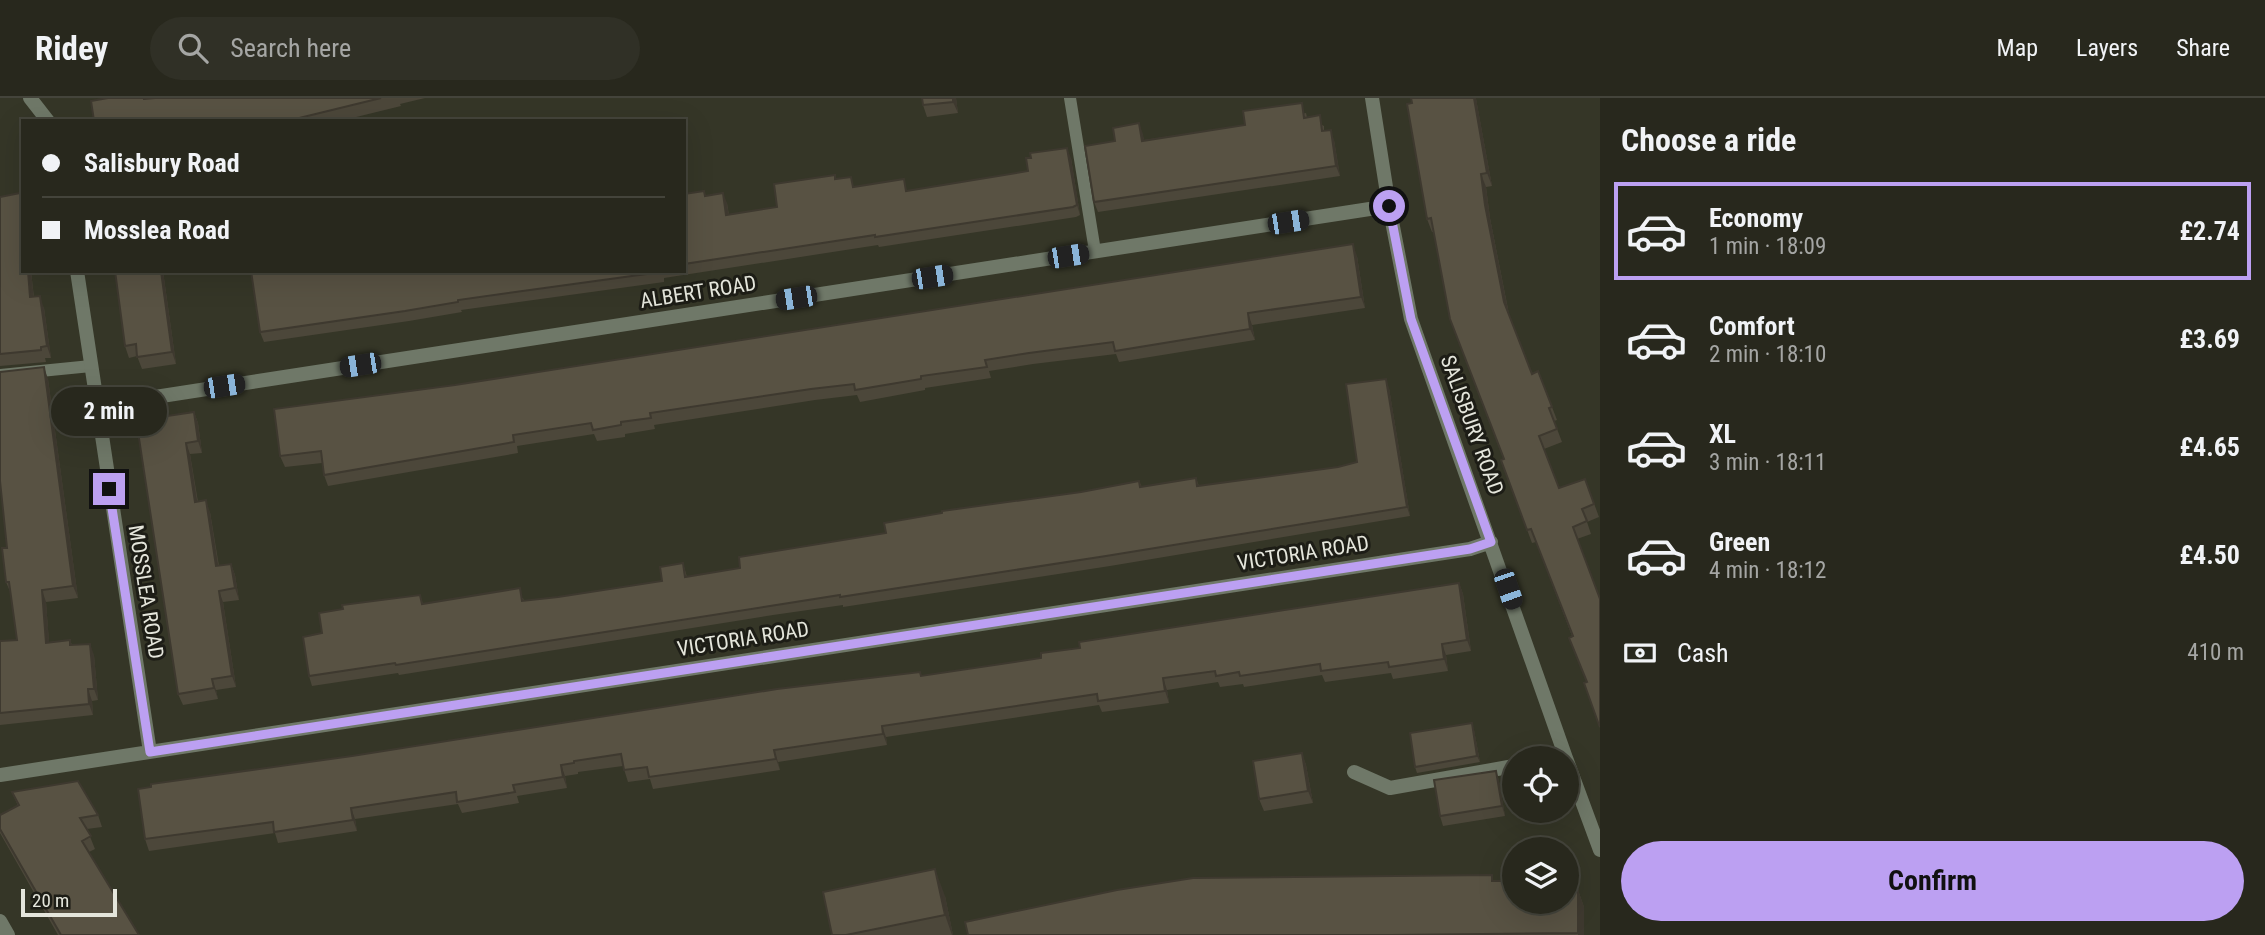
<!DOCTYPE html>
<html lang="en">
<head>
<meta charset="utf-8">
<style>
	:root { --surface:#28281d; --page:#303026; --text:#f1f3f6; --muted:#a5a6a4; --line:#44443b; --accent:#bca0f2 }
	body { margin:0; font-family:"Roboto Condensed",sans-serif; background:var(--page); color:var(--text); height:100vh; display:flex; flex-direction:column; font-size:26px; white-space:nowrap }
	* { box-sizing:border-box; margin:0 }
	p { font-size:23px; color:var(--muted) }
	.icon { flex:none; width:38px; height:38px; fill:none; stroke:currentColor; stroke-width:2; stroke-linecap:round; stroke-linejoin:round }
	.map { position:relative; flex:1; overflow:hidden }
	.sheet { display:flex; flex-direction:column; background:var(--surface); width:665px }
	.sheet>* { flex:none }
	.guide { position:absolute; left:21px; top:21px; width:665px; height:154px; border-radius:0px; box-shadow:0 7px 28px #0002,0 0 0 2px var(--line); display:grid; align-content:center; height:154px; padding:0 21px; background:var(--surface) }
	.tools { position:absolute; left:1502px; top:648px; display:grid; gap:14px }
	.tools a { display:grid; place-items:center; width:77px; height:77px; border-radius:50%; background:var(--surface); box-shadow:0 7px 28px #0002,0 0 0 2px var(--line); font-size:35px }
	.scale { position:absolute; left:21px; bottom:18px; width:96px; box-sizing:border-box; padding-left:7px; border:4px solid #e5e6dc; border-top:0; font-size:19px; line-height:24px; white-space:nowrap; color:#e5e6dc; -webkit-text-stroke:5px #1d1d16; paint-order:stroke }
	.end { position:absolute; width:32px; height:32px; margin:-16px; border:9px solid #bca0f2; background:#111; box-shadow:0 0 0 4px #111 }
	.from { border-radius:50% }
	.bubble { position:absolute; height:49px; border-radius:24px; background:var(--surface); box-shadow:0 7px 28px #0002,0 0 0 2px var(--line); font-size:23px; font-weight:700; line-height:49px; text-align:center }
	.car { position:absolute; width:21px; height:42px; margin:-21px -10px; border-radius:9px; box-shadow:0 0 5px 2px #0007; background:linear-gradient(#222 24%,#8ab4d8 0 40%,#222 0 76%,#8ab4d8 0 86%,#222 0) }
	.guide b { display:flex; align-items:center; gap:24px; height:66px; font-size:26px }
	.guide b+b { border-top:2px solid var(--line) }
	.guide i { width:18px; height:18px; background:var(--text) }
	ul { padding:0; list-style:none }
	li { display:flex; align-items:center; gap:21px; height:98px; margin:0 14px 10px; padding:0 7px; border:4px solid transparent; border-radius:0px }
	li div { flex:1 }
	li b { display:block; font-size:26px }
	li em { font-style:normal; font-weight:700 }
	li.active { border-color:var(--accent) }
	li>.icon { width:63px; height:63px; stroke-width:1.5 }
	h2 { padding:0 21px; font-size:32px; line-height:84px }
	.pay { display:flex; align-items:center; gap:18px; height:77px; padding:0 21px; font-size:26px }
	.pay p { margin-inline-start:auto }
	.primary-button { display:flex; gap:14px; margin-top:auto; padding:14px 21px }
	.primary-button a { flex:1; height:80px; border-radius:42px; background:var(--accent); color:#111; font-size:28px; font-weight:700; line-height:80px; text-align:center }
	header { display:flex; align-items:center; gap:42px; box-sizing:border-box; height:98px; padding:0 35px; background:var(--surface); border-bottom:2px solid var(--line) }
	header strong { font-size:33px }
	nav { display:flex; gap:38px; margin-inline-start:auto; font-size:24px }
	.search { width:490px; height:63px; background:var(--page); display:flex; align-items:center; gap:18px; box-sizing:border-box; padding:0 24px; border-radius:38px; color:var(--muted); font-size:26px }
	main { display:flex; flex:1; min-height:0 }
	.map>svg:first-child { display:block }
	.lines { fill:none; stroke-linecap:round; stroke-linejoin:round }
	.lane { stroke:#6f7868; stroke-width:12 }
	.street { stroke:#6f7868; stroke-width:14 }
	.wall { fill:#4c473a }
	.shaded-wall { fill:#3e392f }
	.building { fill:#585243; stroke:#3e392f; stroke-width:2 }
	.route { stroke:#bca0f2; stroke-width:9 }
	.labels { text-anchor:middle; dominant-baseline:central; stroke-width:6; stroke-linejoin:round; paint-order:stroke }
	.street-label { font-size:21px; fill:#e5e6dc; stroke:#1d1d16 }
</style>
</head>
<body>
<header>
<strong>Ridey</strong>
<div class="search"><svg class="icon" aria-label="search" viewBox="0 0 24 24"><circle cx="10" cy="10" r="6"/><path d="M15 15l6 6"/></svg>Search here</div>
<nav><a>Map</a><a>Layers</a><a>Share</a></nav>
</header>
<main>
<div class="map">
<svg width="1600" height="837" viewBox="0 0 1600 837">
	<rect width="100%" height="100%" fill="#353627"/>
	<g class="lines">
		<path class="lane" d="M1070 0 1095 153
			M0 277 91 268"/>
		<path class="street" d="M30 0 48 23
			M1372 0 1389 108 1411 221 1566 660
			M77 173 150 654
			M97 308 1389 108
			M1566 660 1600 752
			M1354 674 1390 690 1514 668
			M0 677 1470 451 1491 444
			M0 823 8 837"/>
	</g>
	<path class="wall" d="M145 0 146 1 155 0H425L400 6 401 8 340 23H94Z
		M956 0 958 15 927 19 923 7Z
		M1476 1 1492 88 1486 89 1490 120 1509 216 1532 276 1538 273 1557 322 1554 323 1562 344 1544 351 1559 390 1585 381 1599 419 1587 424 1591 436 1577 441 1600 501V630L1584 585 1587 584 1572 538 1536 444 1532 445 1501 362 1504 361 1433 134H1432L1427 121Z
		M1306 15 1307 19 1324 28V33L1334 42 1340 78 1098 114 1094 104 1115 43 1139 25 1144 42 1245 27Z
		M1071 60 1080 117 1076 119 879 149 878 147 664 180V184L461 212 462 214 409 223 264 244 260 234 251 173H684V96L706 98 727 105 729 117 777 109 836 81 855 89 908 93 1028 73Z
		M0 99 23 173H31L34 199 44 210 51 260H45L46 264 0 268Z
		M1357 158 1365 210 1252 227 1255 242 1119 264 1116 256 1033 266 989 273 991 280 925 290V292L860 304 857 297 815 302 654 327 655 331 625 336V339L597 343 594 336 517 348 518 355 328 388 324 377 322 365 285 369 280 358 455 287Z
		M115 173H163L176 266 142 271 137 258 129 260 125 248Z
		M48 281 78 500 46 504 49 544 70 542 72 547 94 557 98 602 92 603 93 617 0 627V543L17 542 11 496 6 484 7 450 5 428Z
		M1389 290 1410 418 1110 468 843 509V507L773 517 399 577 398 575 312 588 309 578 322 535 420 497 423 506 523 500 524 503 558 499 662 483 683 465 687 479 740 470 886 435 1081 394 1139 383 1142 389 1196 380 1199 388 1338 369 1357 364Z
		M194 314 198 325 202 355 190 356 198 404 210 414 219 468 231 466 235 477 239 502 223 504 236 589 216 592 218 601 183 607 178 596 149 332Z
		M1459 485 1463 496 1471 553 1446 557 1448 573 1393 581 1391 575 1325 584 1322 577 1244 589 1243 586 1220 589 1218 584 1167 592 1169 605 1102 614 1099 607 886 639 887 647 778 664 780 672 653 691 650 681 628 684 623 668 578 674V676L565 678 567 690 517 698 519 705 462 715 458 706 355 721 357 733 278 745 275 735 149 753 145 741 922 578 1041 560 1080 550Z
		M1474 632 1480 664 1417 675 1415 669Z
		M1302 655 1306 667 1313 705 1264 713 1259 701Z
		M1496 673 1499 683 1505 718 1443 728 1440 718Z
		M12 694 98 717 102 729 87 731 95 751 89 754 139 837H58L0 735V717L18 708Z
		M1494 783 1514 803 1578 792 1584 809V837H968Z
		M945 798 953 837H832Z"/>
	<path class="shaded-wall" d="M953 0H956L958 15 953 4Z
		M1474 0H1476L1492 88 1487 75Z
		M1139 25 1143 36 1146 53 1142 43Z
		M1331 32 1334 42 1340 78 1336 68Z
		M1067 50 1071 60 1080 117 1077 107Z
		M1481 76 1486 89 1490 120 1509 217 1504 204 1485 107Z
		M723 95 727 105 730 127 726 117Z
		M1353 146 1357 158 1365 210 1361 199Z
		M28 173H31L35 211 30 199Z
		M161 173H163L176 266 172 254Z
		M40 198 44 210 51 260 47 248Z
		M1248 215 1252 227 1255 242 1250 231Z
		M44 269 48 281 78 500 73 488Z
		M1386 281 1389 290 1410 418 1407 409Z
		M194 314 198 325 202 355 198 343Z
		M186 345 190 356 199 415 195 404Z
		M206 402 210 414 220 479 216 468Z
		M231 466 235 477 239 502 235 490Z
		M1459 485 1463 496 1471 553 1467 542Z
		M42 492 46 504 50 556 46 545Z
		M219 493 223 504 236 589 232 578Z
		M90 546 94 557 98 602 94 591Z
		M1442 546 1446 557 1448 573 1444 561Z
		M1163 580 1167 592 1169 605 1165 593Z
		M212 581 216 592 218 601 214 590Z
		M88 591 92 603 93 617 89 606Z
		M1472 625 1474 632 1480 664 1477 658Z
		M882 628 886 639 887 647 883 636Z
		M774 652 778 664 780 672 776 661Z
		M1302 655 1306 667 1313 705 1308 693Z
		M561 667 565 678 567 690 563 679Z
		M1496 673 1499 683 1505 718 1502 708Z
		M351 710 355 721 357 733 353 722Z
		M935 771 945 798 953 837H952L945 817Z
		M1578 792 1584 809V837H1578Z"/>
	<path class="building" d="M108 0H144V1L155 0H381L287 23H94L91 3Z
		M922 0H953V4L923 7Z
		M1411 0H1474L1487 75 1481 76 1485 107 1504 204 1532 276 1538 273 1552 309 1549 310 1557 331 1539 338 1559 390 1585 381 1594 406 1582 411 1587 423 1573 429 1600 501V626L1599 627 1584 585 1587 584 1569 540 1573 538 1531 431 1527 432 1501 362 1504 361 1450 221 1431 120 1427 121 1407 6 1412 5Z
		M1302 5 1304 20 1320 17 1322 33 1331 32 1336 68 1094 104 1085 48 1115 43 1113 30 1139 25 1142 43 1245 27 1243 13Z
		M1067 50 1077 107 1073 109 875 139V137L684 166V96L704 93 705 98 723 95 726 117 777 109 774 86 835 77V81L851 79 853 89 904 81 906 93 1028 73 1026 60H1031L1030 55Z
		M20 95 23 113V173H28L30 199 40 198 47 248 41 249V252L0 256V99Z
		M1353 146 1361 199 1248 215 1250 231 1115 253 1113 244 1029 255 985 262 987 269 921 278V281L855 292 854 286 811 291 650 315 651 320 621 324V327L593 332 591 325 513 337 514 344 324 377 321 353 280 358 274 311 455 287Z
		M115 173H161L172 254 137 259 136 246 125 248Z
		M251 173H660L661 174 458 202V204L405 213 260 234Z
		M44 269 73 488 42 492 46 545 70 542V547L90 546 94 591H88L89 606 0 615V543L17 542 9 484H6L2 450H7L0 383V274Z
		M1386 281 1407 409 1106 458 840 499V497L770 508 396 567 395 565 309 578 303 539 322 535 319 515 343 511 342 507 420 497 422 506 520 490 522 503 558 499 662 483 660 469 683 465 685 479 740 470 739 459 886 435 884 425 942 415V413L1081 394 1139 383 1140 389 1196 380 1197 388 1338 369 1357 364 1346 286Z
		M194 314 198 343 186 345 195 404 206 402 216 468 231 466 235 490 219 493 232 578 212 581 214 590 178 596 138 334 149 332 147 321Z
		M1459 485 1467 542 1442 546 1444 561 1389 569 1388 564 1321 573 1320 566 1240 578 1239 574 1216 578 1215 573 1163 580 1165 593 1098 603 1097 596 882 628 883 636 774 652 776 661 649 679 647 669 624 672 621 656 574 663V665L561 667 563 679 513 687 515 694 457 704 456 694 351 710 353 722 274 734 273 724 145 741 138 691 151 689V686L352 658 777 591 920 574 921 578 1041 560V555L1080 550 1079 544Z
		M1472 625 1477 658 1415 669 1410 635Z
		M1302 655 1308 693 1259 701 1253 663Z
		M1496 673 1502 708 1440 718 1434 682Z
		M78 683 98 717 80 720 91 738 82 743 139 837H61L0 731V717L19 707 12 694Z
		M935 771 945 817 846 837H832L823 794Z
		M1492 777V783H1514V803H1566V792H1578V835L1393 837H968L965 824 1117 792 1193 780Z"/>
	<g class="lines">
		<path class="route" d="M109 391 150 654 1470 451 1491 444 1411 221 1389 108"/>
	</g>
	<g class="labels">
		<g class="street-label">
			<text transform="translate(698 194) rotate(-9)">ALBERT ROAD</text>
			<text transform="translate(1472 327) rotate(70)">SALISBURY ROAD</text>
			<text transform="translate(1303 455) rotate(-9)">VICTORIA ROAD</text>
			<text transform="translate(146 494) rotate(81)">MOSSLEA ROAD</text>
			<text transform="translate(743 541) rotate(-9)">VICTORIA ROAD</text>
		</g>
	</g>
</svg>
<div class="tools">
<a><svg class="icon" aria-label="locate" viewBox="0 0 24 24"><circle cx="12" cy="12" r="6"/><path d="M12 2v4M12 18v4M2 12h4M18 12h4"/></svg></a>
<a><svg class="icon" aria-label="layers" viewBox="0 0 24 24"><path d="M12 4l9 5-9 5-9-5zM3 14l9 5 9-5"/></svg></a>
</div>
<div class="scale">20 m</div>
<i class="end from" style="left:1389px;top:108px"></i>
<i class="end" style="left:109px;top:391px"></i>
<div class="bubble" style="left:51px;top:289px;width:116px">2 min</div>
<i class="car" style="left:1288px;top:124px;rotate:81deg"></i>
<i class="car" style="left:1068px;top:158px;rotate:81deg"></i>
<i class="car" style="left:932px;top:179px;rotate:81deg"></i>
<i class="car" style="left:796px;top:200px;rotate:261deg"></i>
<i class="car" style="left:360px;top:267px;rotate:261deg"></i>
<i class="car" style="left:224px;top:288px;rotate:81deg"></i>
<i class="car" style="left:1508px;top:491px;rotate:161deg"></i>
<div class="guide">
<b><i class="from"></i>Salisbury Road</b>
<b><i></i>Mosslea Road</b>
</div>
</div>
<section class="sheet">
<h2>Choose a ride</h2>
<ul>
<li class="active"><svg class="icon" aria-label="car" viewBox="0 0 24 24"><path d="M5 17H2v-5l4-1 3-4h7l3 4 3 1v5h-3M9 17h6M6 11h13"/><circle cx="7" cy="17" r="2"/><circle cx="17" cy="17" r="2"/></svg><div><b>Economy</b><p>1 min · 18:09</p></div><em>£2.74</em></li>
<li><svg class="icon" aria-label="car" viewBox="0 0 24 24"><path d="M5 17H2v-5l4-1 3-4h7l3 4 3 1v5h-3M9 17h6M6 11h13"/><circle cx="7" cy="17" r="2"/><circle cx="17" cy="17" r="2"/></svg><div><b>Comfort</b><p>2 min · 18:10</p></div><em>£3.69</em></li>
<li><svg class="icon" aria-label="car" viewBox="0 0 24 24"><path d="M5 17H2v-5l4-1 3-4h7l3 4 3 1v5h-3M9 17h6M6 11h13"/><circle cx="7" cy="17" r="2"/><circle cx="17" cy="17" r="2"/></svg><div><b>XL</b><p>3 min · 18:11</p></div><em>£4.65</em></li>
<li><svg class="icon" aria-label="car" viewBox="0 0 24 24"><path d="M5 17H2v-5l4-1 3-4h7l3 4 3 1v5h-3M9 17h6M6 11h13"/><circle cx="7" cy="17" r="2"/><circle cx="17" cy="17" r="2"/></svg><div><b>Green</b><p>4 min · 18:12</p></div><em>£4.50</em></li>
</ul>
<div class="pay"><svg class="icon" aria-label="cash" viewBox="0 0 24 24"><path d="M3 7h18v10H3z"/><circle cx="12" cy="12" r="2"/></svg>Cash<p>410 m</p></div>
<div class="primary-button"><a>Confirm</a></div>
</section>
</main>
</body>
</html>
